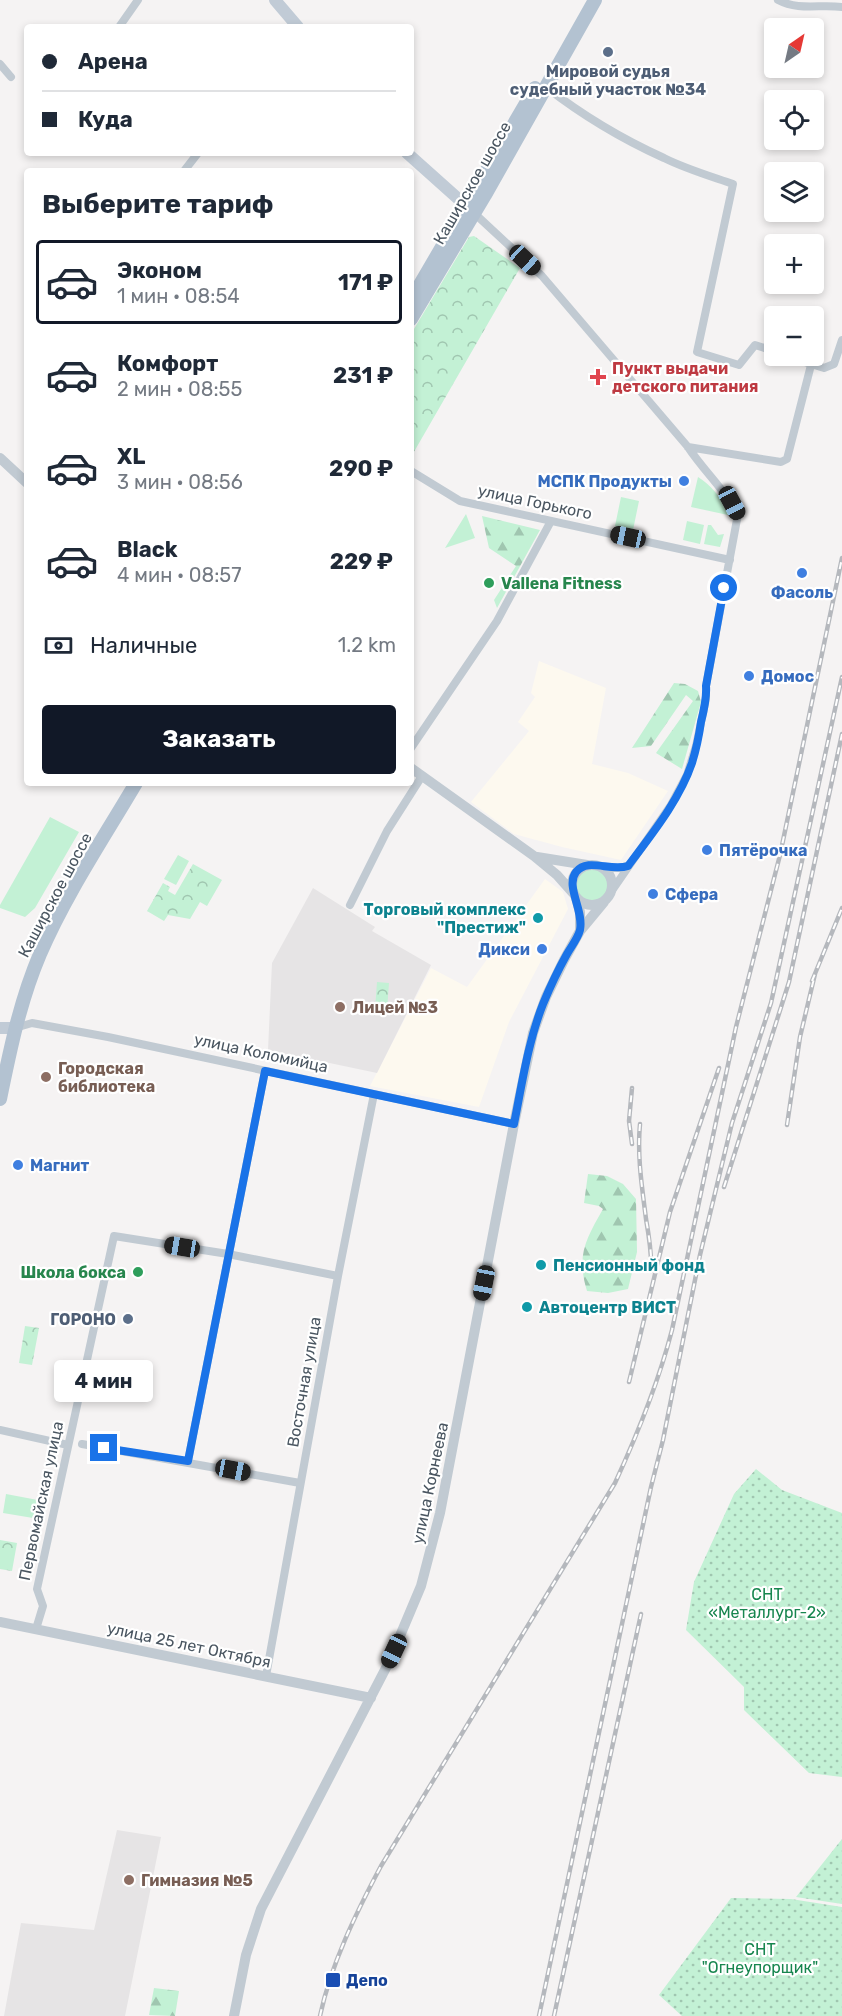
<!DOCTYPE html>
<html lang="ru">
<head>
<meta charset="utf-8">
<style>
	:root { --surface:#fff; --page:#f6f6f7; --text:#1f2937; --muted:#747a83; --line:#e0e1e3; --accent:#111827 }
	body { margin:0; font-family:Rubik,sans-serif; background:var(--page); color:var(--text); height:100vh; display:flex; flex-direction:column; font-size:22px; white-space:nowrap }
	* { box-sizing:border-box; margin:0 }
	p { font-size:20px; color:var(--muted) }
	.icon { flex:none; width:33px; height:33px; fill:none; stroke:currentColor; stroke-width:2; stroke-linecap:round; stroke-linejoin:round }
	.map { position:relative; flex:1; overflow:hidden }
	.sheet { position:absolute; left:24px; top:168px; width:390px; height:618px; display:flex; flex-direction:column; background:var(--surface); border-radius:6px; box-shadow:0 3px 9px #0003 }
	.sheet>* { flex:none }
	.guide { position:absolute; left:24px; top:24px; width:390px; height:132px; border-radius:6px; box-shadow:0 3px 9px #0003; display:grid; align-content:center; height:132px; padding:0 18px; background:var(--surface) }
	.needle { width:39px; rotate:34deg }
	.controls { position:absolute; left:764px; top:18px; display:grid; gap:12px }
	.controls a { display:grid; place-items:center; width:60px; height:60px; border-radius:6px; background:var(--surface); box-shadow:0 3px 9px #0003; font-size:30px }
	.end { position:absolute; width:27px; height:27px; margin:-14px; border:8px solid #1a73e8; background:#fff; box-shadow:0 0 0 3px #fff }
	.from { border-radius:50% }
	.bubble { position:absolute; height:42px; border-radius:6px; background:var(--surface); box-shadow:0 3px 9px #0003; font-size:20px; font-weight:700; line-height:42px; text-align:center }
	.car { position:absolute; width:18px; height:36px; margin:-18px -9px; border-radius:8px; box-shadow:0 0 4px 2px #0007; background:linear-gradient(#222 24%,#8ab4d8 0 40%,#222 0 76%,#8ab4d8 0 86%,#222 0) }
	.guide b { display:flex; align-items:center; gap:21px; height:57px; font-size:22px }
	.guide b+b { border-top:2px solid var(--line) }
	.guide i { width:15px; height:15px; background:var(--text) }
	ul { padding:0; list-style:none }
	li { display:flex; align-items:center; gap:18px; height:84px; margin:0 12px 9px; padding:0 6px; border:3px solid transparent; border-radius:6px }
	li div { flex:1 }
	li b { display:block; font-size:22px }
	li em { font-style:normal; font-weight:700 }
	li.active { border-color:var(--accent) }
	li>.icon { width:54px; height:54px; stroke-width:1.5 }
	h2 { padding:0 18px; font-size:27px; line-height:72px }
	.pay { display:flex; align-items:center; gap:15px; height:66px; padding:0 18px; font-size:22px }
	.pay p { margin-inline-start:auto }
	.primary-button { display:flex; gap:12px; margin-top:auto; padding:12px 18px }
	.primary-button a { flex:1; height:69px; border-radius:6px; background:var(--accent); color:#fff; font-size:24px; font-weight:700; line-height:69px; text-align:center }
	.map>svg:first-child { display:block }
	.commercial { fill:#fdf9ef }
	.education { fill:#e6e4e5 }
	.grass { fill:#c3f1d5 }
	.forest { fill:url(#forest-firs) }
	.park { fill:url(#park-crowns) }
	.garden { fill:url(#garden-dots) }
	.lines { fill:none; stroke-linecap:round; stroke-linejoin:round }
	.minor { stroke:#c1cad2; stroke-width:8 }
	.tertiary { stroke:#c1cad2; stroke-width:10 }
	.secondary { stroke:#c1cbd6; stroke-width:12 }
	.primary { stroke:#b3c2d1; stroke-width:14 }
	.rail-casing { stroke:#b5b8bd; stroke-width:4.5 }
	.rail { stroke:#fff; stroke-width:2; stroke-dasharray:7; stroke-linecap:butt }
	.route { stroke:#1a73e8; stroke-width:8 }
	.service-dot { fill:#5c6f8a; stroke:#fff; stroke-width:2 }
	.health-dot { fill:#e0444e; stroke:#fff; stroke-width:2 }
	.shop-dot { fill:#3f7fe0; stroke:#fff; stroke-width:2 }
	.leisure-dot { fill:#2e9e5b; stroke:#fff; stroke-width:2 }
	.culture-dot { fill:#0f9aa8; stroke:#fff; stroke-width:2 }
	.education-dot { fill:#8d6e63; stroke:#fff; stroke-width:2 }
	.transit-dot { fill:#1a4fb4; stroke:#fff; stroke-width:2 }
	.labels { text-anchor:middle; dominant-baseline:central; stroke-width:4.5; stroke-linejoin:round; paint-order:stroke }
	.service-label { font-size:16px; font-weight:bold; fill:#4e5e75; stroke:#fff }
	.street-label { font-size:16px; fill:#4a5661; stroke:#fff }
	.health-label { font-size:16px; font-weight:bold; fill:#be3a42; stroke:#fff; text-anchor:start }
	.shop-label { font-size:16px; font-weight:bold; fill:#366cbe; stroke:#fff; text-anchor:start }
	.leisure-label { font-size:16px; font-weight:bold; fill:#27864d; stroke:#fff; text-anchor:start }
	.culture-label { font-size:16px; font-weight:bold; fill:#0d838f; stroke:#fff; text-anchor:start }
	.education-label { font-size:16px; font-weight:bold; fill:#785e54; stroke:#fff; text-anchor:start }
	.park-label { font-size:16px; fill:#17864f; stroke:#fff }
	.transit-label { font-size:16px; font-weight:bold; fill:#164399; stroke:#fff; text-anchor:start }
</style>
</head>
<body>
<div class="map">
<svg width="842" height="2016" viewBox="0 0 842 2016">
	<defs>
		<pattern id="forest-firs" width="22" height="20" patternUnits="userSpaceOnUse" patternTransform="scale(1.5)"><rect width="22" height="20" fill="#c3f1d5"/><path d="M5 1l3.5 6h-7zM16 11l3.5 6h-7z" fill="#a0c6b0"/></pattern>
		<pattern id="park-crowns" width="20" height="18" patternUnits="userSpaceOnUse" patternTransform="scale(1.5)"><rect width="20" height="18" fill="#c3f1d5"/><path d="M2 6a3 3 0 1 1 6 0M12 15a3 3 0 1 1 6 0" fill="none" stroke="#a0c6b0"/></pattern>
		<pattern id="garden-dots" width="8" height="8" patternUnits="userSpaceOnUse" patternTransform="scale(1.5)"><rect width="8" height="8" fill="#c3f1d5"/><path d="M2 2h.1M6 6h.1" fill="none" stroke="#a0c6b0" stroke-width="1.8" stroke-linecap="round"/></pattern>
	</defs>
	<rect width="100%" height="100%" fill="#f5f3f3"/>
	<path class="commercial" d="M539 661 606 688 592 764 628 773 668 791 621 860 562 847 514 834 471 802 529 731 518 722 535 697 531 693Z
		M545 879 563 892 568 909 509 1022 479 1107 370 1086 431 968 467 987Z"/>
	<path class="education" d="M313 888 375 927 372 931 431 965 377 1073 268 1050 272 963Z
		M117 1830 161 1837 125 2016H4L21 1923 94 1930Z"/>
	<path class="grass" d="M698 477C710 484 725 501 728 515L691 507Z
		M621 497 639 501 633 530 615 526Z
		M466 514 475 538 445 548Z
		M687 521 704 525 700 544 683 540Z
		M708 525H711L718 535 724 534 720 547 704 544Z
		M50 817 79 832 35 908 25 917 0 908V905Z
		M178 855 189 861 176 885 164 879Z
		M575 885a17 17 0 1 1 34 0a17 17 0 1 1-34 0Z
		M6 1494 43 1501 39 1519 3 1513Z"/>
	<path class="forest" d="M482 516 540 530 497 608 494 600 516 566 489 548Z
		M674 683 685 684 698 691 701 702 682 769 656 753 693 701 686 695 651 746 632 748Z
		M588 1174 607 1176 623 1184 636 1199 637 1252 628 1289 608 1293 587 1291C576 1255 586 1239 603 1209L599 1206 584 1203Z
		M154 1988 179 1991 175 2016 149 2015Z"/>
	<path class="park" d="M474 236 520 268 411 457V334L469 237Z
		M193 864 222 880 207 906 200 902 190 919 168 915 164 921 147 911 163 883 170 887 168 891 175 895Z
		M377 982 389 983 387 1010 375 1009Z
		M25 1326 39 1328 32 1365 19 1363Z
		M0 1540 17 1543 12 1571 0 1569Z"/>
	<path class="garden" d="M756 1469 782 1490 842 1513V1777L809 1773 744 1710V1687L686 1630 694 1582 734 1494Z
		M842 1839V1904L796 1897Z
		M731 1898 791 1899 842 1907V2016H682L659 1995Z"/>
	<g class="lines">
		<path class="minor" d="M778 0C799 11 820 4 842 7
			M119 27 138 0
			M0 64 11 77
			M546 87C582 115 622 139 664 158 686 169 710 176 733 184L697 352 739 365 755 345 774 351
			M184 171 198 153
			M474 213 542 276 688 447C703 470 725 490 738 514L706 686V699L696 746 687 775 671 805 611 892
			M785 356 824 368 834 364 842 340
			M688 447 781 462 787 459 811 365
			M411 471 460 501 730 560
			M411 748 497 621 551 521
			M603 868H619L628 866
			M350 905 387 831 422 776
			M15 1028 32 1023 108 1037 514 1124
			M0 1430 68 1445
			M82 1444 300 1483
			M188 1461 265 1071
			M36 1629 43 1606 37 1589 114 1236 228 1254 338 1276
			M266 1676 338 1276 374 1094"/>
		<path class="tertiary" d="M0 458 27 483
			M411 768 534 856 557 875 573 893
			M537 857 587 865
			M572 885a20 20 0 1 1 40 0a20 20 0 1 1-40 0Z
			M576 898 580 912V931
			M0 1622 371 1698
			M234 2016 246 1955 261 1909 389 1662 421 1586 440 1513 514 1124 533 1033 546 997 564 960 580 931 604 902"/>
		<path class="secondary" d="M275 0 298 27
			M407 153 473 212
			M0 1028H15"/>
		<path class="primary" d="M411 300 535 88
			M411 319 485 195 595 0
			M0 1099C10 1050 20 1001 40 954 66 894 103 839 136 783"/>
		<g class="rail-casing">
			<path id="rail" d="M812 981 842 908
				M640 1124C637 1156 642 1187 646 1219 649 1236 652 1254 651 1271
				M787 1125 800 1037 815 974
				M632 1144 629 1121 632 1088
				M724 1187 789 982 842 734
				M629 1382 670 1212 719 1068
				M320 2016C331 1964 356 1913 381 1866L615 1483C638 1433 658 1384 672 1330L736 1027 780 855 842 558
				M539 2016 651 1487 663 1440 700 1255 732 1123 771 1003 842 677
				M554 2016 641 1614"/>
		</g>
		<use href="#rail" class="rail"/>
	</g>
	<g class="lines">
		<path class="route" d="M104 1448 188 1461 265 1071 514 1124C522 1084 528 1042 543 1004 550 987 558 970 567 954 571 947 578 938 580 930 584 910 565 886 576 872 588 857 610 872 628 866 651 835 679 801 692 763 696 750 699 736 701 722 704 710 707 698 706 686L724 588"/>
	</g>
	<g class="service-dot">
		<circle cx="608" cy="52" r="6"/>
		<circle cx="128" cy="1319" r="6"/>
	</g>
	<path class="health-dot" d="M595 368h6v6h6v6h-6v6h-6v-6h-6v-6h6z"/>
	<g class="shop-dot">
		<circle cx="684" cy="481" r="6"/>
		<circle cx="802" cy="573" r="6"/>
		<circle cx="749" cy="676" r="6"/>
		<circle cx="707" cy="850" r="6"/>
		<circle cx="653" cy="894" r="6"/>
		<circle cx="542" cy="949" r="6"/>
		<circle cx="18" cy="1165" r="6"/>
	</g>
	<g class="leisure-dot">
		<circle cx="489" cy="583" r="6"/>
		<circle cx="138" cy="1272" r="6"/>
	</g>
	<g class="culture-dot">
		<circle cx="538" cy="918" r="6"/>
		<circle cx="541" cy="1265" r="6"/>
		<circle cx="527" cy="1307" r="6"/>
	</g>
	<g class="education-dot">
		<circle cx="340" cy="1007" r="6"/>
		<circle cx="46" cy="1077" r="6"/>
		<circle cx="129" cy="1880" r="6"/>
	</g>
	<rect class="transit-dot" x="325" y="1972" width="16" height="16" rx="3"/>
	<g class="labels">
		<g class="service-label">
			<text x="608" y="71">Мировой судья<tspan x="608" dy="18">судебный участок №34</tspan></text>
			<text x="116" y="1319" text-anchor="end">ГОРОНО</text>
		</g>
		<g class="street-label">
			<text transform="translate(472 183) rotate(-60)">Каширское шоссе</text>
			<text transform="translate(535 502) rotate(12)">улица Горького</text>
			<text transform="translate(55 895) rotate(-62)">Каширское шоссе</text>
			<text transform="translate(261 1053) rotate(12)">улица Коломийца</text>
			<text transform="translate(304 1382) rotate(-80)">Восточная улица</text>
			<text transform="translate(430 1483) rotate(-78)">улица Корнеева</text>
			<text transform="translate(41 1501) rotate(-78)">Первомайская улица</text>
			<text transform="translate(189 1645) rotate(12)">улица 25 лет Октября</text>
		</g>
		<g class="health-label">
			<text x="612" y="368">Пункт выдачи<tspan x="612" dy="18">детского питания</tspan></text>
		</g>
		<g class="shop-label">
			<text x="672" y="481" text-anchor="end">МСПК Продукты</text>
			<text x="802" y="592" text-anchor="middle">Фасоль</text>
			<text x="761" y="676">Домос</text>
			<text x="719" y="850">Пятёрочка</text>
			<text x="665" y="894">Сфера</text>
			<text x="530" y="949" text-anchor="end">Дикси</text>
			<text x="30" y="1165">Магнит</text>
		</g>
		<g class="leisure-label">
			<text x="501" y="583">Vallena Fitness</text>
			<text x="126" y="1272" text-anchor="end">Школа бокса</text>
		</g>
		<g class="culture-label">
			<text x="526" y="909" text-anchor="end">Торговый комплекс<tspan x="526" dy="18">"Престиж"</tspan></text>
			<text x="553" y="1265">Пенсионный фонд</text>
			<text x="539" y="1307">Автоцентр ВИСТ</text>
		</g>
		<g class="education-label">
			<text x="352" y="1007">Лицей №3</text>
			<text x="58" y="1068">Городская<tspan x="58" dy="18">библиотека</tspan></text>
			<text x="141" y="1880">Гимназия №5</text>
		</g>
		<g class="park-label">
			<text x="767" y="1594">СНТ<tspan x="767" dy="18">«Металлург-2»</tspan></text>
			<text x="760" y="1949">СНТ<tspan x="760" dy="18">"Огнеупорщик"</tspan></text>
		</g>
		<g class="transit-label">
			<text x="346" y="1980">Депо</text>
		</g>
	</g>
</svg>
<div class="controls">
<a><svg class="needle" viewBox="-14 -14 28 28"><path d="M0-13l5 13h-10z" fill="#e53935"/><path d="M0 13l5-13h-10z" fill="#747a83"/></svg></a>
<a><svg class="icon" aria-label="locate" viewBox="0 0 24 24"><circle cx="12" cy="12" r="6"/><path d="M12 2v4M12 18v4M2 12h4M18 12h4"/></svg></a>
<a><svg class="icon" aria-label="layers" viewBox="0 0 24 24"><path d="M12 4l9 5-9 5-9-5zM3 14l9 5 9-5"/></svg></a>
<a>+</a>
<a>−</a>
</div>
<i class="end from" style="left:724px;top:588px"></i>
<i class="end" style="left:104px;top:1448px"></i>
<div class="bubble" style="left:54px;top:1360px;width:99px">4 мин</div>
<i class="car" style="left:525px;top:260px;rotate:133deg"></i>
<i class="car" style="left:732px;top:503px;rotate:152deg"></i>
<i class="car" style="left:628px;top:537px;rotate:282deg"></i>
<i class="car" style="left:182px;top:1247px;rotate:279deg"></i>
<i class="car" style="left:484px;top:1283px;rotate:191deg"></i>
<i class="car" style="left:233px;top:1470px;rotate:101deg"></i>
<i class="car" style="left:394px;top:1651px;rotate:205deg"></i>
<div class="guide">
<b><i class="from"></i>Арена</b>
<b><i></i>Куда</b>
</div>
<section class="sheet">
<h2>Выберите тариф</h2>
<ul>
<li class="active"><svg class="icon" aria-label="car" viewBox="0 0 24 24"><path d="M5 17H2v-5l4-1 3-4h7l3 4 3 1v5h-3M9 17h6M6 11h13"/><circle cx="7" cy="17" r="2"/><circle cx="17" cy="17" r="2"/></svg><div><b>Эконом</b><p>1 мин · 08:54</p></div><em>171 ₽</em></li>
<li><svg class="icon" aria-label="car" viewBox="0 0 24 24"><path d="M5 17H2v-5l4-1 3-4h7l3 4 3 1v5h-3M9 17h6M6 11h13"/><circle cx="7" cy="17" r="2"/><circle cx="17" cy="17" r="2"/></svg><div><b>Комфорт</b><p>2 мин · 08:55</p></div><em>231 ₽</em></li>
<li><svg class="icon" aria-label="car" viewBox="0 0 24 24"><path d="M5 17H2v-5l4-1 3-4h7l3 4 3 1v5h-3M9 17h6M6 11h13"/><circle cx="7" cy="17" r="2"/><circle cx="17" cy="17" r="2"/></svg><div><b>XL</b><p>3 мин · 08:56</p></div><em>290 ₽</em></li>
<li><svg class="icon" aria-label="car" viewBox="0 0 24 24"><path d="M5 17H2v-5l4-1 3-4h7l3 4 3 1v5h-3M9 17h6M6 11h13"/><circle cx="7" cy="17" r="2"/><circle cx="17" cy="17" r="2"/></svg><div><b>Black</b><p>4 мин · 08:57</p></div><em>229 ₽</em></li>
</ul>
<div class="pay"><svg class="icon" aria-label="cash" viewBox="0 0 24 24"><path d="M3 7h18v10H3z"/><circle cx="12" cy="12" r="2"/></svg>Наличные<p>1.2 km</p></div>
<div class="primary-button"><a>Заказать</a></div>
</section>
</div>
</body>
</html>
